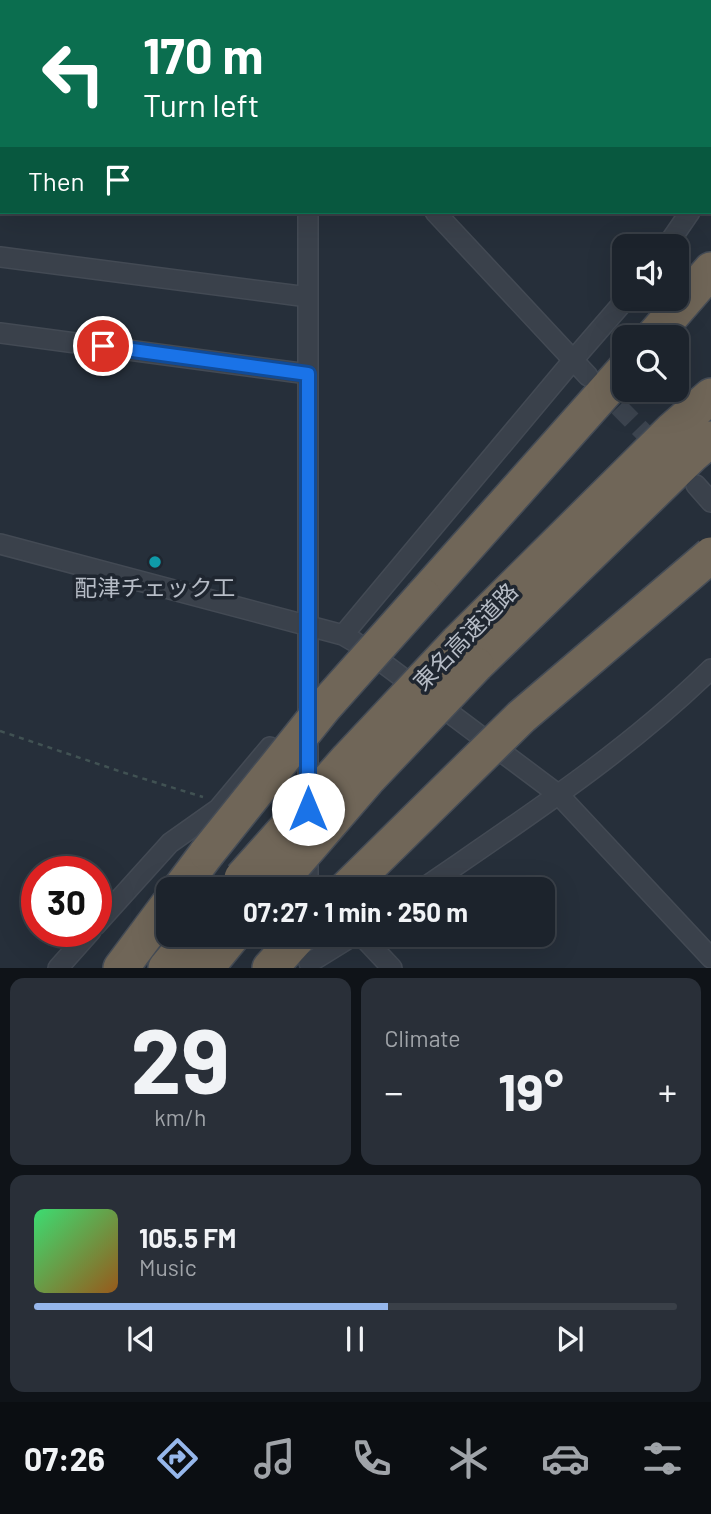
<!DOCTYPE html>
<html lang="en">
<head>
<meta charset="utf-8">
<style>
	:root { --surface:#1c232c; --page:#292f38; --text:#f1f3f6; --muted:#a0a4a9; --line:#3a4048; --accent:#96b7eb }
	body { margin:0; font-family:Barlow,"Noto Sans JP",sans-serif; background:var(--page); color:var(--text); height:100vh; display:flex; flex-direction:column; font-size:26px; white-space:nowrap }
	* { box-sizing:border-box; margin:0 }
	p { font-size:23px; color:var(--muted) }
	.icon { flex:none; width:38px; height:38px; fill:none; stroke:currentColor; stroke-width:2; stroke-linecap:round; stroke-linejoin:round }
	.map { position:relative; height:968px; overflow:hidden }
	.side { display:flex; flex-direction:column; gap:10px; padding:10px; background:#0f1318; flex:1 }
	.side>* { flex:none }
	.hud { position:absolute; left:0px; top:0px; width:712px; height:214px; box-shadow:0 7px 28px #0002,0 0 0 2px var(--line); background:#0b6e4f; color:#fff; overflow:hidden }
	.buttons { position:absolute; left:612px; top:234px; display:grid; gap:14px }
	.buttons a { display:grid; place-items:center; width:77px; height:77px; border-radius:14px; background:var(--surface); box-shadow:0 7px 28px #0002,0 0 0 2px var(--line); font-size:35px }
	.speed { position:absolute; left:21px; top:856px; display:flex; gap:14px; font-size:35px; font-weight:700; text-align:center }
	.speed>* { display:grid; place-content:center; width:91px; height:91px; border-radius:50%; background:var(--surface); box-shadow:0 7px 28px #0002,0 0 0 2px var(--line); line-height:1 }
	.speed .limit { border:10px solid #d22; background:#fff; color:#111 }
	.pin { position:absolute; display:grid; place-items:center; width:60px; height:60px; color:#fff; margin:-30px; border:4px solid #fff; border-radius:50%; box-shadow:0 2px 7px #0007 }
	.me { position:absolute; width:77px; margin:-38px; rotate:0deg; stroke-linejoin:round; filter:drop-shadow(0 0 5px #0008) }
	.turn { display:flex; align-items:center; gap:24px; height:147px; padding:0 28px; font-size:32px }
	.turn .icon { width:91px; height:91px; stroke-width:2.5 }
	.turn b { display:block; font-size:49px; line-height:60px }
	.then { display:flex; align-items:center; height:66px; padding:0 28px; background:#0003; gap:14px; font-size:26px }
	.big { font-size:52px; font-weight:700; line-height:1.1 }
	.side .tile { flex:1; display:flex; flex-direction:column; justify-content:center; gap:10px; min-width:0; padding:0 24px; border-radius:14px; background:var(--page) }
	.side .dial { align-items:center; gap:0 }
	.dial b { font-size:91px; line-height:1 }
	.song { display:flex; align-items:center; gap:21px }
	.cover { width:84px; height:84px; border-radius:10px; background:linear-gradient(135deg,hsl(140 70% 55%),hsl(30 70% 35%)) }
	.played { height:7px; border-radius:4px; background:linear-gradient(90deg,var(--accent) 55%,var(--line) 55%) }
	.keys { display:flex; justify-content:space-around; direction:ltr }
	.heat { display:flex; justify-content:space-between; align-items:center; font-size:38px; direction:ltr }
	.side .tiles { flex:1; display:grid; gap:10px; grid-template-columns:1fr 1fr }
	.tile:last-child { grid-column:span 2 }
	.trip { position:absolute; left:156px; top:877px; width:399px; height:70px; border-radius:14px; background:var(--surface); box-shadow:0 7px 28px #0002,0 0 0 2px var(--line); font-weight:700; line-height:70px; text-align:center }
	.tabs { display:flex; height:112px; justify-content:space-around; align-items:center; background:#0b0e12; color:var(--muted) }
	.tabs .icon { width:49px; height:49px }
	.tabs .selected { color:var(--accent) }
	.tabs b { font-size:32px; color:var(--text) }
	.map>svg:first-child { display:block }
</style>
</head>
<body>
<div class="map">
<svg width="711" height="968" viewBox="0 0 711 968">
	<rect width="100%" height="100%" fill="#262f3a"/>
	<g fill="none" stroke-linecap="round" stroke-linejoin="round">
		<path stroke="#3c444f" stroke-width="19" stroke-dasharray="19 10" stroke-linecap="butt" d="M598 386 663 452"/>
		<defs>
			<path id="street" d="M231 0 245 2
				M634 0 636 2
				M308 2V0
				M710 80H711
				M0 111H2
				M710 173 711 172
				M435 212 588 376
				M666 247 690 212
				M0 257 308 297
				M0 333 308 374
				M696 485 711 502
				M0 544 343 635 355 642 559 795 711 958
				M343 635 574 359 626 299
				M308 802V212
				M308 850V889
				M422 889C522 820 624 754 711 669
				M96 925 170 843 218 809 270 747
				M360 934 392 968
				M309 963 356 934
				M58 968 91 931"/>
			<path id="highway" d="M652 338 711 270
				M423 596 625 369
				M458 642 672 430 711 396
				M476 665 693 454 711 439
				M180 889 207 853
				M121 968 168 905
				M166 968 194 934
				M206 968 234 934
				M270 968 301 934"/>
		</defs>
		<use href="#street" stroke="#434a54" stroke-width="22"/>
		<use href="#highway" stroke="#454c56" stroke-width="38"/>
		<path stroke="#415253" stroke-width="2.5" stroke-dasharray="5 5" stroke-linecap="butt" d="M0 731 125 773 203 797"/>
		<use href="#street" stroke="#3a414b" stroke-width="19"/>
		<use href="#highway" stroke="#706658" stroke-width="35"/>
		<defs>
			<path id="highway-bridge" d="M207 853 324 707 423 596
				M242 878 348 759 458 642
				M273 889 367 780 476 665
				M346 889 521 717 711 555"/>
		</defs>
		<use href="#highway-bridge" stroke="#454c56" stroke-width="38" stroke-linecap="butt"/>
		<use href="#highway-bridge" stroke="#706658" stroke-width="35"/>
	</g>
	<g fill="none" stroke-linecap="round" stroke-linejoin="round">
		<defs>
			<path id="route" d="M103 346 308 374V809"/>
		</defs>
		<use href="#route" stroke="#114b97" stroke-width="18"/>
		<use href="#route" stroke="#1a73e8" stroke-width="12"/>
	</g>
	<circle fill="#0f9aa8" stroke="#1f2630" stroke-width="2.5" cx="155" cy="562" r="7"/>
	<g text-anchor="middle" dominant-baseline="central" stroke-width="7" stroke-linejoin="round" paint-order="stroke">
		<g font-size="23" fill="#b6bcc6" stroke="#1f2630">
			<text x="155" y="587">配津チェック工</text>
		</g>
		<g font-size="23" fill="#b6bcc6" stroke="#1f2630">
			<text transform="translate(465 636) rotate(-46)">東名高速道路</text>
		</g>
	</g>
</svg>
<div class="buttons">
<a><svg class="icon" aria-label="sound" viewBox="0 0 24 24"><path d="M4 9h4l5-4v14l-5-4H4zM17 9q2 3 0 6"/></svg></a>
<a><svg class="icon" aria-label="search" viewBox="0 0 24 24"><circle cx="10" cy="10" r="6"/><path d="M15 15l6 6"/></svg></a>
</div>
<div class="speed"><div class="limit">30</div></div>
<div class="pin" style="left:103px;top:346px;background:#d93025"><svg class="icon" aria-label="arrive" viewBox="0 0 24 24"><path d="M6 21V4h12l-3 4 3 4H6"/></svg></div>
<svg class="me" style="left:308px;top:809px" viewBox="-20 -20 40 40"><circle r="19" fill="#fff"/><path d="M0-13L10 11 0 6-10 11z" fill="#1a73e8"/></svg>
<div class="trip">07:27 · 1 min · 250 m</div>
<div class="hud">
<div class="turn"><svg class="icon" aria-label="left" viewBox="0 0 24 24"><path d="M17 20v-9H6M10 6l-5 5 5 5"/></svg><div><b>170 m</b>Turn left</div></div>
<div class="then">Then<svg class="icon" aria-label="arrive" viewBox="0 0 24 24"><path d="M6 21V4h12l-3 4 3 4H6"/></svg></div>
</div>
</div>
<section class="side">
<div class="tiles">
<div class="tile dial"><b>29</b><p>km/h</p></div>
<div class="tile"><p>Climate</p>
<div class="heat"><a>−</a><b class="big">19°</b><a>+</a></div>
</div>
<div class="tile">
<div class="song"><i class="cover"></i><div><b>105.5 FM</b><p>Music</p></div></div>
<div class="played"></div>
<div class="keys"><svg class="icon" aria-label="previous" viewBox="0 0 24 24"><path d="M18 5L8 12l10 7zM5 5v14"/></svg><svg class="icon" aria-label="pause" viewBox="0 0 24 24"><path d="M8 5v14M16 5v14"/></svg><svg class="icon" aria-label="next" viewBox="0 0 24 24"><path d="M6 5l10 7-10 7zM19 5v14"/></svg></div>
</div>
</div>
</section>
<nav class="tabs">
<b>07:26</b>
<svg class="icon selected" aria-label="directions" viewBox="0 0 24 24"><path d="M12 3l9 9-9 9-9-9zM9 14v-3h6M13 9l2 2-2 2"/></svg>
<svg class="icon" aria-label="music" viewBox="0 0 24 24"><path d="M9 18V5l10-2v13"/><circle cx="6" cy="18" r="3"/><circle cx="16" cy="16" r="3"/></svg>
<svg class="icon" aria-label="phone" viewBox="0 0 24 24"><path d="M5 4h4l2 5-3 2q2 4 5 5l2-3 5 2v4C11 20 4 13 5 4z"/></svg>
<svg class="icon" aria-label="climate" viewBox="0 0 24 24"><path d="M12 3v18M4 7l16 10M4 17L20 7"/></svg>
<svg class="icon" aria-label="car" viewBox="0 0 24 24"><path d="M5 17H2v-5l4-1 3-4h7l3 4 3 1v5h-3M9 17h6M6 11h13"/><circle cx="7" cy="17" r="2"/><circle cx="17" cy="17" r="2"/></svg>
<svg class="icon" aria-label="filters" viewBox="0 0 24 24"><path d="M4 7h16M4 17h16"/><circle cx="9" cy="7" r="2"/><circle cx="15" cy="17" r="2"/></svg>
</nav>
</body>
</html>
